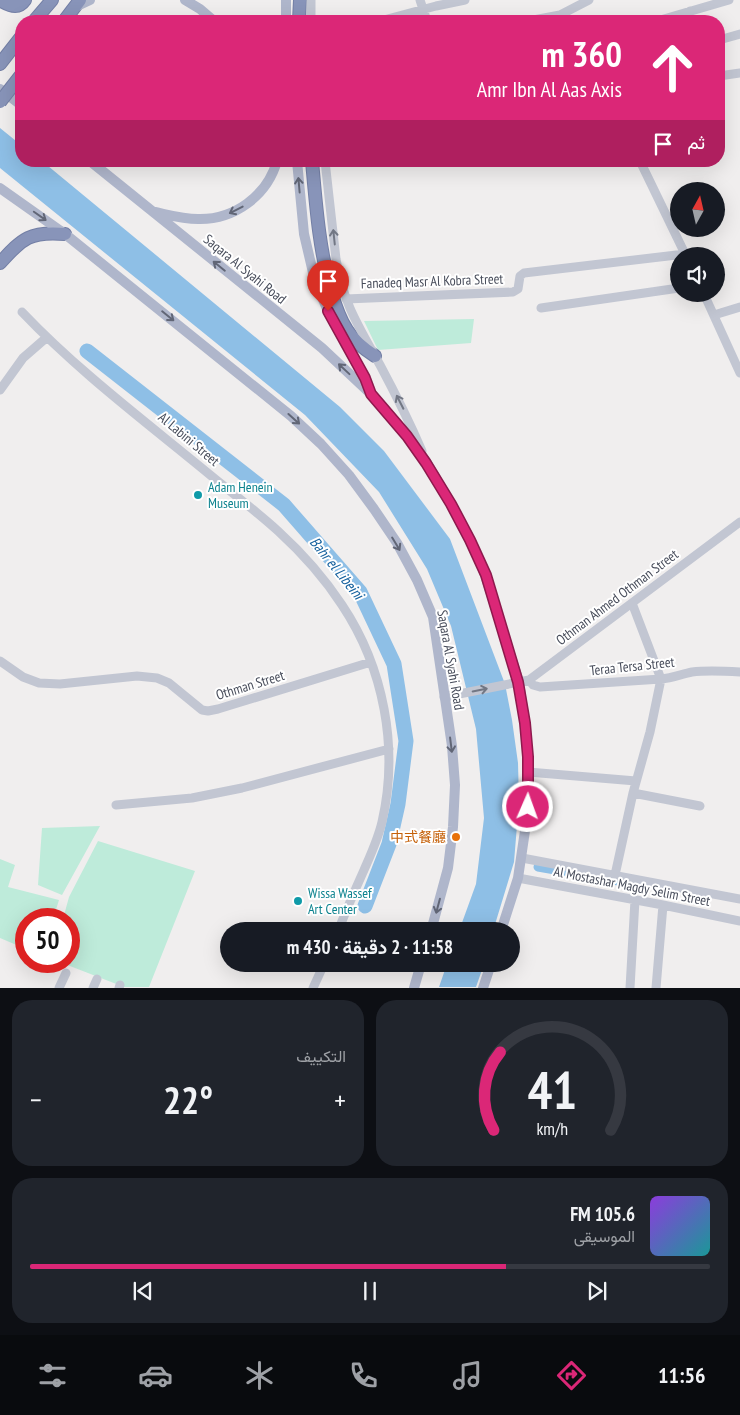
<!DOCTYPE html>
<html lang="ar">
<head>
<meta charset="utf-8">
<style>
	:root { --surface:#171b24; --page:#20242c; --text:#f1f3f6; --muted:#9ea1a6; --line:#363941; --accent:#db2777 }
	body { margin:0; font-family:"PT Sans Narrow",Vazirmatn,"Noto Sans SC",sans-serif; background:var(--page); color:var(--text); direction:rtl; height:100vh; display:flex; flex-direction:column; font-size:19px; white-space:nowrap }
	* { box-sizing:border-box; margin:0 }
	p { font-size:16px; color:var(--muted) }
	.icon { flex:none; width:28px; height:28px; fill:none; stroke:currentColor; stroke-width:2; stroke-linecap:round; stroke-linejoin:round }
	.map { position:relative; height:988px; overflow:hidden; direction:ltr }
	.details { display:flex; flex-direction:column; gap:12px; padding:12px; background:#0d0f14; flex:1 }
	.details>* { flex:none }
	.guide { position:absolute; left:15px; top:15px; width:710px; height:152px; border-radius:20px; box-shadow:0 5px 20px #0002; direction:rtl; background:#db2777; color:#fff; overflow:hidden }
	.needle { width:32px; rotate:8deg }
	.controls { position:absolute; left:670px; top:182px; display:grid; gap:10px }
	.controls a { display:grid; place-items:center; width:55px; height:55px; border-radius:50%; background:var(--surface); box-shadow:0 5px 20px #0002; font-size:25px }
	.speed { position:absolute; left:15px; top:908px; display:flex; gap:10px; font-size:25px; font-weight:700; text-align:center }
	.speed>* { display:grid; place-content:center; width:65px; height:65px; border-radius:50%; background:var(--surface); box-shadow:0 5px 20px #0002; line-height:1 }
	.speed .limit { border:8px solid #d22; background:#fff; color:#111 }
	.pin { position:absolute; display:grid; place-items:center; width:42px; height:42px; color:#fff; margin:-51px -21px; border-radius:50% 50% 50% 0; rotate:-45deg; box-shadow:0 0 5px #0007 }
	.pin .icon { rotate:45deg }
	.me { position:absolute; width:55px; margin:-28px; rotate:2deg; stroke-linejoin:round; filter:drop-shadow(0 0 4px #0008) }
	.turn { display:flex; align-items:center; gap:18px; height:105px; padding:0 20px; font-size:22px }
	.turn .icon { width:65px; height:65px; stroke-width:2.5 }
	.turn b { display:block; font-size:35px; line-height:42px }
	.then { display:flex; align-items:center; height:48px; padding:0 20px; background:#0003; gap:10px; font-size:19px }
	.big { font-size:38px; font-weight:700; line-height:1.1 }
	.details .tile { flex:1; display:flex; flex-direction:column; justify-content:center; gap:8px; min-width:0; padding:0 18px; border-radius:20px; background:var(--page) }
	.details .dial { align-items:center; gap:0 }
	.dial svg { height:130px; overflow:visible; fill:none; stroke:var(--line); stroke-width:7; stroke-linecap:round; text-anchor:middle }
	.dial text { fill:var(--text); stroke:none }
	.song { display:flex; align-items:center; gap:15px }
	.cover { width:60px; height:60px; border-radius:8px; background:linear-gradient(135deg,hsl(270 70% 55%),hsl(180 70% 35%)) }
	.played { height:5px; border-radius:2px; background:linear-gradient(90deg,var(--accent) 70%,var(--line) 70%) }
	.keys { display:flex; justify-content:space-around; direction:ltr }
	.heat { display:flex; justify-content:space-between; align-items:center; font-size:28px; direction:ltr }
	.details .tiles { flex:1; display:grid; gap:12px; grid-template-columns:1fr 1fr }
	.tile:last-child { grid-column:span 2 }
	.trip { position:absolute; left:220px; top:922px; width:300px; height:50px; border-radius:25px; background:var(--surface); box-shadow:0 5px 20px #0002; font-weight:700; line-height:50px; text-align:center; direction:rtl }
	.dock { display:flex; height:80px; justify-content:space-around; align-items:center; background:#090b0e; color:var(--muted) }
	.dock .icon { width:35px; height:35px }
	.dock .on { color:var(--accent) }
	.dock b { font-size:22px; color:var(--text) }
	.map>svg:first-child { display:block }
</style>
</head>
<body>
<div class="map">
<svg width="740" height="988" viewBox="0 0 740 988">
	<rect width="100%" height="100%" fill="#f0eeee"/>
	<path fill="#beebda" d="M474 319 471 343 378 350 364 321Z
		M100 826 62 895 38 885 42 828Z
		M98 841 195 871 149 987H124L57 961H69V919H63L69 897Z
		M0 859 15 865 8 887 59 900 53 919H26V949L0 938Z"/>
	<path fill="#8ebfe6" d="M0 128 21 145V161H42L340 407 384 451 450 539 505 684 512 720 518 763 519 801 514 862 493 931H459L476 884 484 818 476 729 451 626 427 569 379 492 305 415 0 168Z
		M447 964H484L476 987H439Z"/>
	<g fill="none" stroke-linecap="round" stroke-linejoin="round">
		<path stroke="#8ebfe6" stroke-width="9" d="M538 867 624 882"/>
		<path stroke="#8ebfe6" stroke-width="15" d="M87 351 284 505 360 592 394 664 406 741 398 804 389 844 365 906"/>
		<defs>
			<path id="highway" d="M0 0C9 6 18 10 25 0
				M34 21 52 0
				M64 21 80 0
				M299 21 300 0
				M0 64 21 37
				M312 161C316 205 319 248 331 291 335 305 339 318 347 330 354 341 364 349 375 356
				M0 263C23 238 30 231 65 234"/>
		</defs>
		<use href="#highway" stroke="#737fa5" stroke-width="14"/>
		<path stroke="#c2c6d2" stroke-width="9" d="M420 0 427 21
			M690 11 693 21
			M311 21V0
			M380 21 436 6 465 0
			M528 21 560 15 589 0
			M657 21 729 0
			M719 40 740 34
			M719 76 740 73
			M325 161 336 259C343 303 359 327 380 365 395 393 409 421 422 451
			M640 161 686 256
			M704 294 740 373
			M346 299 513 292 518 289 520 276 524 273 685 254
			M541 308 679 288
			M22 312C78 371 146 422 209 474 232 493 256 511 278 531 301 552 325 579 342 605 384 668 399 748 382 822 378 839 371 854 364 870 355 890 346 911 338 931
			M714 315 740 307
			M0 390 23 358 46 338
			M0 661 23 677 39 683 60 684 137 676 157 678 169 683 202 710 208 711 218 709 371 662
			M529 680 533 685 540 687 661 679C672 678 682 674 692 672 708 670 724 671 740 672
			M444 697 529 680 740 522
			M528 772 636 781
			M633 793 700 806
			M116 805 192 798 242 788 389 749
			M522 858 740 899
			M615 875 633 793 650 732 661 679 632 603
			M518 878 663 905 740 921
			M59 988 66 973
			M93 988 97 979
			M119 988 120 985
			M313 988 324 964
			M630 988 635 900
			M656 988 663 905"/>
		<path stroke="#afb6cb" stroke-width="10" d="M185 0 200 9 214 21
			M75 7 90 0
			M286 21V0
			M0 89 21 105
			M90 161 322 348 371 394 407 436 427 463 451 504 478 557 485 575 519 682 525 723 528 757V791L526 824 518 878 501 931
			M297 161 304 234 315 281 328 311 365 378 370 393
			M0 188 65 234 291 416 321 444 349 475 374 509 397 543 417 580 433 617 452 746 455 785 453 827 448 868 431 931
			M155 212C169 215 183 219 198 219 234 220 267 196 277 161
			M414 988 421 964
			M483 988 491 964"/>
		<use href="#highway" stroke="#8894b9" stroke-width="12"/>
		<defs>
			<path id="highway-bridge" d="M0 102 21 75"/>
		</defs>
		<use href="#highway-bridge" stroke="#737fa5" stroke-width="14" stroke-linecap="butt"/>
		<use href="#highway-bridge" stroke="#8894b9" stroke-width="12"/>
	</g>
	<defs><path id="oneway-shaft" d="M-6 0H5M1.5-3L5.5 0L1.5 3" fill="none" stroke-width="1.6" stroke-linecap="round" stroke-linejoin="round" transform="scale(1.25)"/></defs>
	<g stroke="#616676">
		<use href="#oneway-shaft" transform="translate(299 185) rotate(-95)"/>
		<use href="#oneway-shaft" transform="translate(236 210) rotate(153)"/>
		<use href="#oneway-shaft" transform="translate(40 216) rotate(35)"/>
		<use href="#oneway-shaft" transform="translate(219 266) rotate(-141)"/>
		<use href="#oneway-shaft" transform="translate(168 316) rotate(39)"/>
		<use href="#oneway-shaft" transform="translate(344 369) rotate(-137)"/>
		<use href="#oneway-shaft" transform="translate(294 419) rotate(42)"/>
		<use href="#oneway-shaft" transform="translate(396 544) rotate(59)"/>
		<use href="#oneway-shaft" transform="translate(451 745) rotate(83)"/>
		<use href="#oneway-shaft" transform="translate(438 906) rotate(105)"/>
	</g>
	<g stroke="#727784">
		<use href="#oneway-shaft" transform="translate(334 237) rotate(-96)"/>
		<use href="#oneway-shaft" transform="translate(400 402) rotate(-117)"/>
		<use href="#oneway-shaft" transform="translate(480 690) rotate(-11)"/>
	</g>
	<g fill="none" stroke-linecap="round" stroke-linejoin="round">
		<defs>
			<path id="route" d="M328 311 365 378 371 394 407 436 426 463 451 504 470 540 486 575 518 682 525 723 528 757V807"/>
		</defs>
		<use href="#route" stroke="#8e194d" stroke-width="12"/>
		<use href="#route" stroke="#db2777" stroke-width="9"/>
	</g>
	<g fill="#0f9aa8" stroke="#fff" stroke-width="2">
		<circle cx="198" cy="495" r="5"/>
		<circle cx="298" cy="901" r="5"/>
	</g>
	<circle fill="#e8710a" stroke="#fff" stroke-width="2" cx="456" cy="837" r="5"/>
	<g text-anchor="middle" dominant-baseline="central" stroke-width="4" stroke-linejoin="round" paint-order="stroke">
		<g font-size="14" fill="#474c5a" stroke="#fff">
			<text transform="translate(245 269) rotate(39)">Saqara Al Syahi Road</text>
			<text transform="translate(432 281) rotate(-2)">Fanadeq Masr Al Kobra Street</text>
			<text transform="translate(189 439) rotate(40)">Al Labini Street</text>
			<text transform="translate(617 597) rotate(-37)">Othman Ahmed Othman Street</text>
			<text transform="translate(451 660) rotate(80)">Saqara Al Syahi Road</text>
			<text transform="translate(632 666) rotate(-6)">Teraa Tersa Street</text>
			<text transform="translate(250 685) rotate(-17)">Othman Street</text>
			<text transform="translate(632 886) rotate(11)">Al Mostashar Magdy Selim Street</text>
		</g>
		<g font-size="14" fill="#0d838f" stroke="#fff" text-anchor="start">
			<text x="208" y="487">Adam Henein<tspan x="208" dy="16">Museum</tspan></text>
			<text x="308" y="893">Wissa Wassef<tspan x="308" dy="16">Art Center</tspan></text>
		</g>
		<g font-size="14" fill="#c56008" stroke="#fff" text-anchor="end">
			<text x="446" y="837">中式餐廳</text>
		</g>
		<g font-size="15" font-style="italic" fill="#15619e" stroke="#fff">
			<text transform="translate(337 568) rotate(51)">Bahr el Libeini</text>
		</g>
	</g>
</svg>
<div class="controls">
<a><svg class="needle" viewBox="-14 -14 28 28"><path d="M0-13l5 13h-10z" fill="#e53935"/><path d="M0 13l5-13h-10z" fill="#9ea1a6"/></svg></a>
<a><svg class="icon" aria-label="sound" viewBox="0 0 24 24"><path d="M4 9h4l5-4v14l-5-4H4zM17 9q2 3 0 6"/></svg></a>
</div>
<div class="speed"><div class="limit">50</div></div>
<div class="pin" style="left:328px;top:311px;background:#d93025"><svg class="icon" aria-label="arrive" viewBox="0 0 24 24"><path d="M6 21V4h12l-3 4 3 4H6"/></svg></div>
<svg class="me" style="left:528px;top:807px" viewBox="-20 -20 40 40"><circle r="17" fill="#db2777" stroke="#fff" stroke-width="3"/><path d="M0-11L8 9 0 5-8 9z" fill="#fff"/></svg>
<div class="trip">11:58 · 2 دقيقة · 430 m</div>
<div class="guide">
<div class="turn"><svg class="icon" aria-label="ahead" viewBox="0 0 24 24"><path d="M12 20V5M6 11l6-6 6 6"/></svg><div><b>360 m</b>Amr Ibn Al Aas Axis</div></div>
<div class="then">ثم<svg class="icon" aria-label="arrive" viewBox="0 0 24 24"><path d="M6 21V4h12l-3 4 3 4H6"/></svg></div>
</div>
</div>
<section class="details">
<div class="tiles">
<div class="tile dial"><svg viewBox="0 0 100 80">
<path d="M14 69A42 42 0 1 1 86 69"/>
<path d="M14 69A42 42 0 0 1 18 21" stroke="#db2777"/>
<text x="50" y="56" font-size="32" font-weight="700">41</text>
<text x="50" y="72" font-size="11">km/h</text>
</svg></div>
<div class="tile"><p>التكييف</p>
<div class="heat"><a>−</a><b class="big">22°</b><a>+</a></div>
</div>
<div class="tile">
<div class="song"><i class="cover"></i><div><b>105.6 FM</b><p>الموسيقى</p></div></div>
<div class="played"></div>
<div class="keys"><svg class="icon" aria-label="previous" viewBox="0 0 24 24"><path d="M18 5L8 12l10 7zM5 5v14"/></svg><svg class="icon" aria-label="pause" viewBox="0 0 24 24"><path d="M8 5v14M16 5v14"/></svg><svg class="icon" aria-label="next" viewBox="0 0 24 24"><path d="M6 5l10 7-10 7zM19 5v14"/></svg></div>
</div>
</div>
</section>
<nav class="dock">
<b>11:56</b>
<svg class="icon on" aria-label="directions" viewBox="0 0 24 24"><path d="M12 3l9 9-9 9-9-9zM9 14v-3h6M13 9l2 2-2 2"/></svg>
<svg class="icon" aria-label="music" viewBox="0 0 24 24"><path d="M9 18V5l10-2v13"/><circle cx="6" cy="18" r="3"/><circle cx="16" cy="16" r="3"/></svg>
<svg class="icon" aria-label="phone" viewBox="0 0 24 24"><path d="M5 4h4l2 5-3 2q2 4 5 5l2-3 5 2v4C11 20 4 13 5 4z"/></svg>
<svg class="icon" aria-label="climate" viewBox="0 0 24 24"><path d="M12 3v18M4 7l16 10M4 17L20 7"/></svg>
<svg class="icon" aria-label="car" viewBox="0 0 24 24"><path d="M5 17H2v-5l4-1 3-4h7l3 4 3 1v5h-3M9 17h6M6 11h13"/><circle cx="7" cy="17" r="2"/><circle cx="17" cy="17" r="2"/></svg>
<svg class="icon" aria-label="filters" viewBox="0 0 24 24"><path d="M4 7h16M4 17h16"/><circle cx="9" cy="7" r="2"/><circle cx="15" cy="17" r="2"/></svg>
</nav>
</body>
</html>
